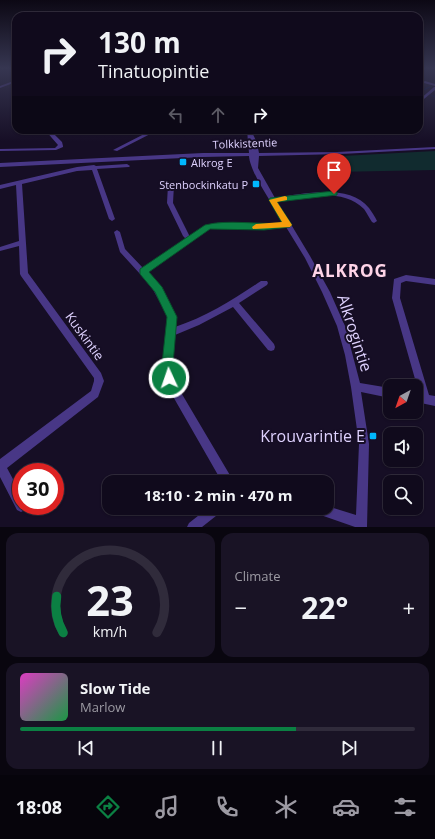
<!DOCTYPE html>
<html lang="en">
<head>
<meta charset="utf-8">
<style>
	:root { --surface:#100a1c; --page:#191325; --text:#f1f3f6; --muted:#9c9aa3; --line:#302b3b; --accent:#0b8043 }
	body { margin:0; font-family:"Open Sans",sans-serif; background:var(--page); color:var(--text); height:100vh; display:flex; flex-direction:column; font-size:15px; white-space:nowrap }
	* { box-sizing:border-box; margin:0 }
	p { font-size:13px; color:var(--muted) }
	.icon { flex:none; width:22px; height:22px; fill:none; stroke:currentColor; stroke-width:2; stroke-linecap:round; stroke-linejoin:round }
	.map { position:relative; height:527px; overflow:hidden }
	.details { display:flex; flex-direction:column; gap:6px; padding:6px; background:#09060f; flex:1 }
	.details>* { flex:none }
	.hud { position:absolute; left:12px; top:12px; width:411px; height:122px; border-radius:12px; box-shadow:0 1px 3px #0004,0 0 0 1px var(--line); background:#100a1c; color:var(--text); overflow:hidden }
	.needle { width:26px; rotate:220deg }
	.buttons { position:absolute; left:383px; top:379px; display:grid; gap:8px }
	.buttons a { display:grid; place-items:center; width:40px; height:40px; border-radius:8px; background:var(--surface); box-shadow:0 1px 3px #0004,0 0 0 1px var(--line); font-size:20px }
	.speed { position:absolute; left:12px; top:463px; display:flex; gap:8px; font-size:20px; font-weight:700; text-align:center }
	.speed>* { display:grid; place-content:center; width:52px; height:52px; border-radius:50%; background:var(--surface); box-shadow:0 1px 3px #0004,0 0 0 1px var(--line); line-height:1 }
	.speed .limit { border:6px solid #d22; background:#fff; color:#111 }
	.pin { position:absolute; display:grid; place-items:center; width:34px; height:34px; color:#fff; margin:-41px -17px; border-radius:50% 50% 50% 0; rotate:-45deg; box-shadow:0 0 4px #0007 }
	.pin .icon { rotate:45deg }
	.me { position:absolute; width:44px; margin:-22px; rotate:357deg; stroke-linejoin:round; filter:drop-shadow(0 0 3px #0008) }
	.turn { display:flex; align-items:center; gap:14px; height:84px; padding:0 20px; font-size:18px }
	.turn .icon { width:52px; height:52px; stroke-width:2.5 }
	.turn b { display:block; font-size:28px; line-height:34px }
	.lanes { display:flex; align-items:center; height:38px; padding:0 20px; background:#0003; justify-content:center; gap:20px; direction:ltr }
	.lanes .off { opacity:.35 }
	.big { font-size:30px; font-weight:700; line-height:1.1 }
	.details .tile { flex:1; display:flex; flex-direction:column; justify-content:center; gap:6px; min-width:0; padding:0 14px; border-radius:12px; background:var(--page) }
	.details .dial { align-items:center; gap:0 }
	.dial svg { height:104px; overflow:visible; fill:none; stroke:var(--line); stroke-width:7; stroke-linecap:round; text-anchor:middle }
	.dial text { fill:var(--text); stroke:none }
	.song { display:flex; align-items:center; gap:12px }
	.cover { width:48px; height:48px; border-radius:6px; background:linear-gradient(135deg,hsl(310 70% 55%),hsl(140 70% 35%)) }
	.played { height:4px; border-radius:2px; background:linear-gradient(90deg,var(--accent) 70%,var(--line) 70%) }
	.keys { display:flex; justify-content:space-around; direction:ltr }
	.heat { display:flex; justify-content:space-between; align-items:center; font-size:22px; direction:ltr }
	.details .tiles { flex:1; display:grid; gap:6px; grid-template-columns:1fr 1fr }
	.tile:last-child { grid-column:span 2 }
	.trip { position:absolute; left:102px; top:475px; width:232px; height:40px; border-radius:12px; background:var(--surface); box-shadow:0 1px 3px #0004,0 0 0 1px var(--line); font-weight:700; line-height:40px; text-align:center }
	.menu { display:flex; height:64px; justify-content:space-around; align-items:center; background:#06040b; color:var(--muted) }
	.menu .icon { width:28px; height:28px }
	.menu .active { color:var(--accent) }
	.menu b { font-size:18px; color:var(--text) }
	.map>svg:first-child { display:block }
</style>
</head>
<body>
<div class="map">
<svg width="435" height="527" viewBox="0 0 435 527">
	<rect width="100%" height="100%" fill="#160e25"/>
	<path fill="#112b2f" d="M435 151V170L334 172 324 157Z"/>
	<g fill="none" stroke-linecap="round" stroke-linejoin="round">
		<path stroke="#081344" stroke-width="1" d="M419 91 423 92
			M421 91 432 86
			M431 95 435 97"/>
		<path fill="#483786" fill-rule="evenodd" d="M16 80V82L0 88V86Z
			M425 81 435 84V86L424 83 423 82Z
			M434 87H435V90L419 103V100Z
			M45 130H50L62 142 63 146V147L56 150 0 151V149L55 148 58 145Z
			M152 130H158L117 151 113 150Z
			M247 130H251L257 143 259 153 337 152 435 147V149L341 154 259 156 258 168 275 198C302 194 349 183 369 208 372 212 375 217 377 221L374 223 372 222C369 218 367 213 364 209 343 187 303 197 277 201L310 256 330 292 345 326 360 383 390 388V398L361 392 369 444 367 527H355L312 512 310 508H327V506L356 515 359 444 351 387 345 355 337 326 322 292 305 258 286 227 264 229 216 227 210 229 147 272 157 282 175 315 176 317 175 327C206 317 234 299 261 281H267L268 283 267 285 239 303 274 344 275 347 274 350 271 351 268 350 233 307 199 325 175 335 172 372 176 384 234 482H222L167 386 164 372 168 317 151 286 120 252 114 232 117 230 120 232 125 249 143 268 186 239 183 236 167 203 168 185 171 183 174 185 173 203 189 235 190 236 206 226 216 223 264 225 284 223C275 208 250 173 249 156L203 157 0 167V163L203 153H249Z
			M127 164 130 166 129 167 97 169 115 219 112 221 109 219 92 170 77 171 22 184 28 273 101 373 104 381 98 397 7 468 21 494V506H27L25 510 21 512 17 510 0 477V459L91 391 94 381V378L21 276 20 274 19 246 0 251V247L19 241 16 185 0 189V185L77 167 94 165 96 166Z
			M406 275 435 279V285L406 281 401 283 400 298 429 395 435 396V406L416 402V392L419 393 392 298 394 279Z
			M208 508H223L221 512 202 527H187L189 523Z"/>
	</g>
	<linearGradient id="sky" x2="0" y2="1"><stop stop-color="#0c0814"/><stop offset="0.48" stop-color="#363651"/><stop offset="1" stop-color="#363651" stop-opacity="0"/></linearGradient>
	<rect width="435" height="142" fill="url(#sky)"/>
	<path fill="#0b8043" stroke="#07532c" d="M334 191 337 192V195L277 202 292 225 290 227 264 230 210 229 149 272 162 287 177 317 173 364 175 378 174 382 169 384 165 382 162 364 167 317 155 292 140 274V269L205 225C228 219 258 225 282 223L269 200 270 198Z"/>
	<path fill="#f59e0b" d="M285 196 287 197V200L277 202 292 225 290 227 253 229 252 227 256 224 282 222 269 200Z"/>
	<g fill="#00b7fd" stroke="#160e25" stroke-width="1.5">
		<rect x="179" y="158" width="8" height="8" rx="2"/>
		<rect x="252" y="180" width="8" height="8" rx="2"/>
		<rect x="369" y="432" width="8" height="8" rx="2"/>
	</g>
	<g text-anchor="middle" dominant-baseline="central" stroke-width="4" stroke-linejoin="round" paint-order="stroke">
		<g font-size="11" fill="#dfd2ff" stroke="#160e25">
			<text transform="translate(245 143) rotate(-2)">Tolkkistentie</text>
		</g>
		<g font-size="11" fill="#dfd2ff" stroke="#160e25" text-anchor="start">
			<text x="191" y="162">Alkrog E</text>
			<text x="248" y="184" text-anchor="end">Stenbockinkatu P</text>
		</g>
		<g font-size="13" fill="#dfd2ff" stroke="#160e25">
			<text transform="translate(85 336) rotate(54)">Kuskintie</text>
		</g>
		<g font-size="16" fill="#dfd2ff" stroke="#160e25">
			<text transform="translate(355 333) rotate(72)">Alkrogintie</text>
		</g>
		<g font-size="16" fill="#dfd2ff" stroke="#160e25" text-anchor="end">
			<text x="365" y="436">Krouvarintie E</text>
		</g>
		<g font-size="17" font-weight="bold" letter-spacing="1" fill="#ffd4e8" stroke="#160e25">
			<text x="350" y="270">ALKROG</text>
		</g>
	</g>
</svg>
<div class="buttons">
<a><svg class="needle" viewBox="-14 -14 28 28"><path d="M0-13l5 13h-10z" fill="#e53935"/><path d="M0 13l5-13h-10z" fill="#9c9aa3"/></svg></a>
<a><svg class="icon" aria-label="sound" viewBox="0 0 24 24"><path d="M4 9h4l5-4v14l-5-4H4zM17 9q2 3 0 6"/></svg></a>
<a><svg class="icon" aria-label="search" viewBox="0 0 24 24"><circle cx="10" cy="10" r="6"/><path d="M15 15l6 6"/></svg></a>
</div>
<div class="speed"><div class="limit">30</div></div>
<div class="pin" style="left:334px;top:194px;background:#d93025"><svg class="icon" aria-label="arrive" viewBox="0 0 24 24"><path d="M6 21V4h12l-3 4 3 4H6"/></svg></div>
<svg class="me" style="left:169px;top:378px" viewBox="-20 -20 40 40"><circle r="17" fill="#0b8043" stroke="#fff" stroke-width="3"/><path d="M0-11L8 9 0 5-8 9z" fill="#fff"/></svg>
<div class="trip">18:10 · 2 min · 470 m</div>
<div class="hud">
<div class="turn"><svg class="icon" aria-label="right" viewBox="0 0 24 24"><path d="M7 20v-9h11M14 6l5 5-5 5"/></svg><div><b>130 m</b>Tinatuopintie</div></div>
<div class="lanes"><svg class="icon off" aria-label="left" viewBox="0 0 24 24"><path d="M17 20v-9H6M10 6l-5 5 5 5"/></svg><svg class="icon off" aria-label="ahead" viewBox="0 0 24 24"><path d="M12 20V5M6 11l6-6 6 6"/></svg><svg class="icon" aria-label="right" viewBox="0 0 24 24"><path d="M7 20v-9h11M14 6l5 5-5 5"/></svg></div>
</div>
</div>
<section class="details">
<div class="tiles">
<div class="tile dial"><svg viewBox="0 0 100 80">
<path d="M14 69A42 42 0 1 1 86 69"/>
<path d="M14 69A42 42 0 0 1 9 41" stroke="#0b8043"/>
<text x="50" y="56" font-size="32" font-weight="700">23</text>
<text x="50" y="72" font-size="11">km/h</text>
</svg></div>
<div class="tile"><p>Climate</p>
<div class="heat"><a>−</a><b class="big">22°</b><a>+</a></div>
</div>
<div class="tile">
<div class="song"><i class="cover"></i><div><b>Slow Tide</b><p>Marlow</p></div></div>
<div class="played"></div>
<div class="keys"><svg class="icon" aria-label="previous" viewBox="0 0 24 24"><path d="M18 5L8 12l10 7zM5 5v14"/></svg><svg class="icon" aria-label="pause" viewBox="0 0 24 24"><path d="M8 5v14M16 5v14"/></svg><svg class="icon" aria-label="next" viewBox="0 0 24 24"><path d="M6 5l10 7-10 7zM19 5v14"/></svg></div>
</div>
</div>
</section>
<nav class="menu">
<b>18:08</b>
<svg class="icon active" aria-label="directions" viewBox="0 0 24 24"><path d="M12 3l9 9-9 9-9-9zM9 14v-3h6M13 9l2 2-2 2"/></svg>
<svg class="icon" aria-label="music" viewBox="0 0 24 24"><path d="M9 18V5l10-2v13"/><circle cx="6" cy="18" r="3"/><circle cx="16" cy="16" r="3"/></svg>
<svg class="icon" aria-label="phone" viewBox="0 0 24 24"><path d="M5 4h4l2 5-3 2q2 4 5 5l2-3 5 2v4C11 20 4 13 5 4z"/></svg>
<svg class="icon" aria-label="climate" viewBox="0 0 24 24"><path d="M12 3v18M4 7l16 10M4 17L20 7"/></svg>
<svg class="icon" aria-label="car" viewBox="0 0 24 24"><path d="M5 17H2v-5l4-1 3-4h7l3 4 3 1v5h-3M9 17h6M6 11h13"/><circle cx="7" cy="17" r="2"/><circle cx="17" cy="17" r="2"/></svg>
<svg class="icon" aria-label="filters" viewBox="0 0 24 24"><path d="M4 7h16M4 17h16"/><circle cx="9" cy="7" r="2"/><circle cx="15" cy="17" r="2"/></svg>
</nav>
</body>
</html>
